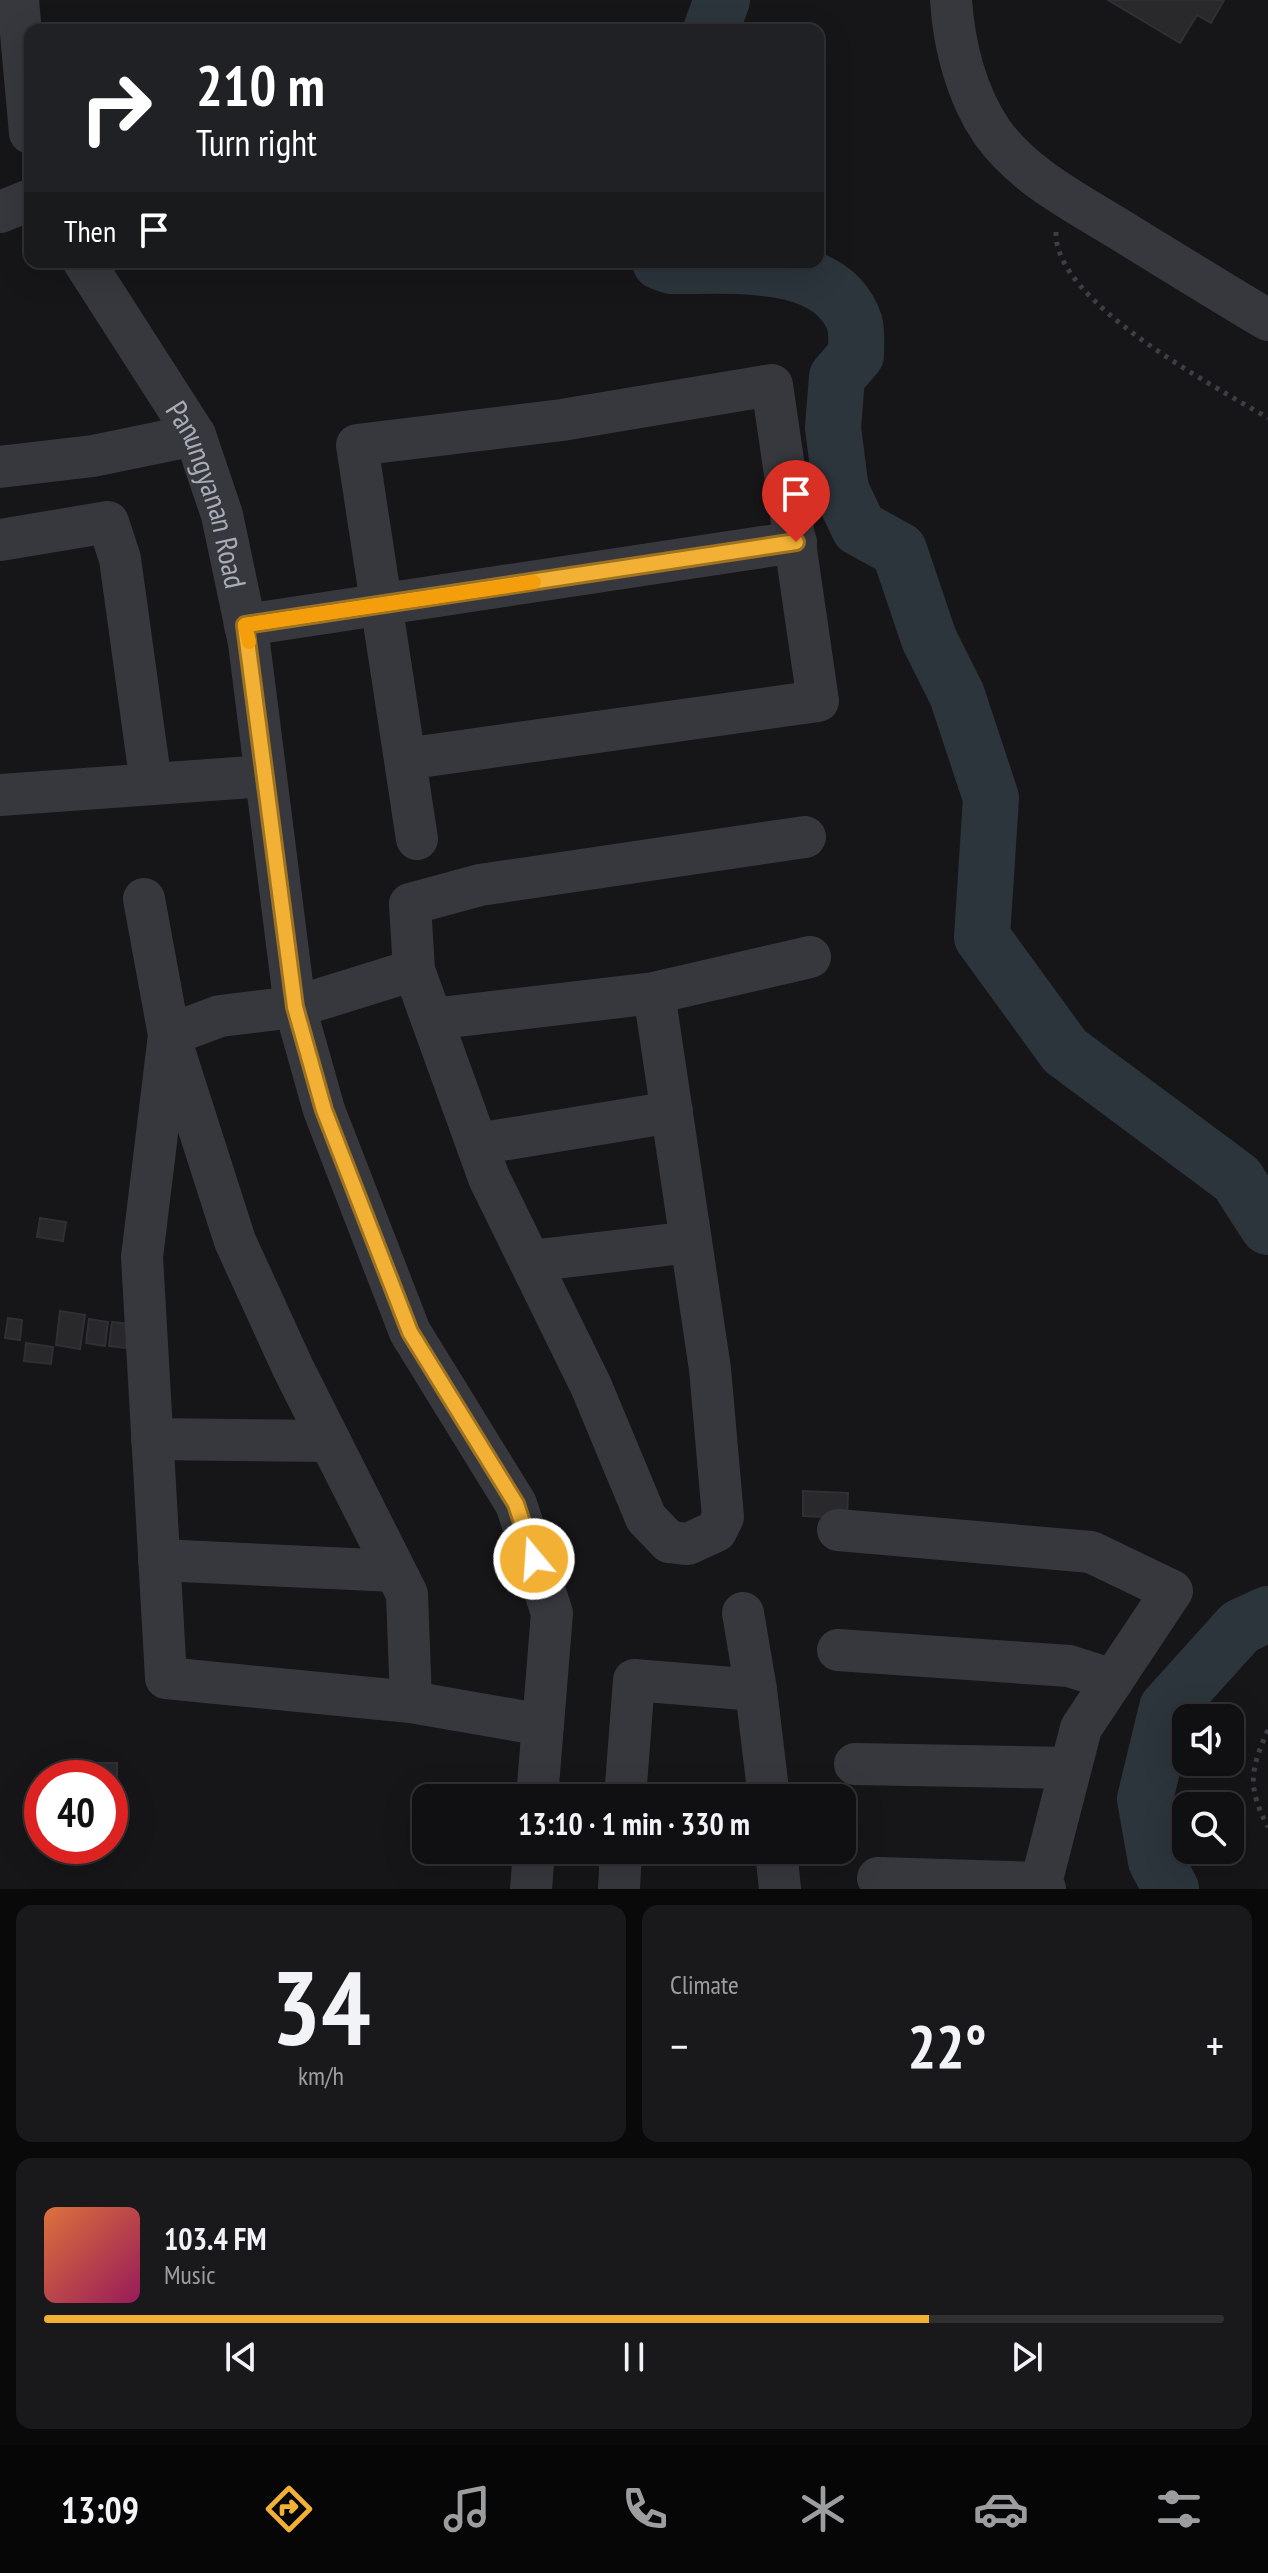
<!DOCTYPE html>
<html lang="en">
<head>
<meta charset="utf-8">
<style>
	:root { --surface:#101012; --page:#19191b; --text:#f1f3f6; --muted:#9c9d9f; --line:#303032; --accent:#f2b134 }
	body { margin:0; font-family:"PT Sans Narrow",sans-serif; background:var(--page); color:var(--text); height:100vh; display:flex; flex-direction:column; font-size:30px; white-space:nowrap }
	* { box-sizing:border-box; margin:0 }
	p { font-size:26px; color:var(--muted) }
	.icon { flex:none; width:44px; height:44px; fill:none; stroke:currentColor; stroke-width:2; stroke-linecap:round; stroke-linejoin:round }
	.map { position:relative; height:1889px; overflow:hidden }
	.sheet { display:flex; flex-direction:column; gap:16px; padding:16px; background:#09090a; flex:1 }
	.sheet>* { flex:none }
	.guide { position:absolute; left:24px; top:24px; width:800px; height:244px; border-radius:16px; box-shadow:0 8px 32px #0002,0 0 0 2px var(--line); background:#202124; color:#fff; overflow:hidden }
	.buttons { position:absolute; left:1172px; top:1704px; display:grid; gap:16px }
	.buttons a { display:grid; place-items:center; width:72px; height:72px; border-radius:16px; background:var(--surface); box-shadow:0 8px 32px #0002,0 0 0 2px var(--line); font-size:40px }
	.speed { position:absolute; left:24px; top:1760px; display:flex; gap:16px; font-size:40px; font-weight:700; text-align:center }
	.speed>* { display:grid; place-content:center; width:104px; height:104px; border-radius:50%; background:var(--surface); box-shadow:0 8px 32px #0002,0 0 0 2px var(--line); line-height:1 }
	.speed .limit { border:12px solid #d22; background:#fff; color:#111 }
	.pin { position:absolute; display:grid; place-items:center; width:68px; height:68px; color:#fff; margin:-82px -34px; border-radius:50% 50% 50% 0; rotate:-45deg; box-shadow:0 0 8px #0007 }
	.pin .icon { rotate:45deg }
	.me { position:absolute; width:88px; margin:-44px; rotate:342deg; stroke-linejoin:round; filter:drop-shadow(0 0 6px #0008) }
	.turn { display:flex; align-items:center; gap:28px; height:168px; padding:0 40px; font-size:36px }
	.turn .icon { width:104px; height:104px; stroke-width:2.5 }
	.turn b { display:block; font-size:56px; line-height:68px }
	.then { display:flex; align-items:center; height:76px; padding:0 40px; background:#0003; gap:16px; font-size:30px }
	.big { font-size:60px; font-weight:600; line-height:1.1 }
	.sheet .tile { flex:1; display:flex; flex-direction:column; justify-content:center; gap:12px; min-width:0; padding:0 28px; border-radius:16px; background:var(--page) }
	.sheet .dial { align-items:center; gap:0 }
	.dial b { font-size:104px; line-height:1 }
	.song { display:flex; align-items:center; gap:24px }
	.cover { width:96px; height:96px; border-radius:12px; background:linear-gradient(135deg,hsl(20 70% 55%),hsl(330 70% 35%)) }
	.played { height:8px; border-radius:4px; background:linear-gradient(90deg,var(--accent) 75%,var(--line) 75%) }
	.keys { display:flex; justify-content:space-around; direction:ltr }
	.heat { display:flex; justify-content:space-between; align-items:center; font-size:44px; direction:ltr }
	.sheet .tiles { flex:1; display:grid; gap:16px; grid-template-columns:1fr 1fr }
	.tile:last-child { grid-column:span 2 }
	.trip { position:absolute; left:412px; top:1784px; width:444px; height:80px; border-radius:16px; background:var(--surface); box-shadow:0 8px 32px #0002,0 0 0 2px var(--line); font-weight:600; line-height:80px; text-align:center }
	.tab-bar { display:flex; height:128px; justify-content:space-around; align-items:center; background:#060607; color:var(--muted) }
	.tab-bar .icon { width:56px; height:56px }
	.tab-bar .selected { color:var(--accent) }
	.tab-bar b { font-size:36px; color:var(--text) }
	.map>svg:first-child { display:block }
</style>
</head>
<body>
<div class="map">
<svg width="1268" height="1889" viewBox="0 0 1268 1889">
	<rect width="100%" height="100%" fill="#161618"/>
	<g fill="none" stroke-linecap="round" stroke-linejoin="round">
		<path stroke="#2c353c" stroke-width="56" d="M711 30 722 0
			M660 262 671 266C727 267 833 255 855 324 857 332 856 346 856 355L837 377 833 428 841 490 859 528 899 550 929 639 957 695 991 798 982 937 1065 1051 1237 1179 1268 1227
			M1171 1889 1156 1861 1145 1799 1167 1708 1240 1627 1268 1614"/>
	</g>
	<path fill="#29292c" stroke="#303034" stroke-width="2" d="M1108 0H1224L1211 23 1197 15 1180 43Z
		M40 1218 66 1222 63 1241 37 1237Z
		M60 1311 85 1315 80 1349 56 1345Z
		M8 1318 22 1320 20 1340 5 1338Z
		M89 1319 108 1322 105 1346 86 1343Z
		M112 1322 130 1324 126 1348 109 1346Z
		M26 1343 53 1347 51 1364 24 1361Z
		M803 1491 848 1493 847 1518 803 1516Z
		M81 1763H117V1778H82Z"/>
	<g fill="none" stroke-linecap="round" stroke-linejoin="round">
		<path stroke="#3d3f44" stroke-width="5" stroke-dasharray="4 6" stroke-linecap="butt" d="M1056 232C1053 301 1214 386 1268 418
			M1268 1730C1250 1770 1247 1787 1268 1827"/>
		<g stroke="#37383d" stroke-width="42">
			<path d="M18 0 30 133"/>
			<path d="M951 0C954 45 966 94 992 132 1024 177 1077 203 1122 231 1171 261 1219 291 1268 320"/>
			<path d="M0 212 30 200"/>
			<path id="s1" d="M84 262 195 435 222 515 249 643 295 1007 324 1110 410 1332 516 1504 552 1613 537 1798"/>
			<path d="M0 467 93 456 195 435"/>
			<path d="M0 540 108 522 120 559 151 784"/>
			<path d="M245 625 796 542"/>
			<path d="M405 759 818 701 772 385 562 420 357 445 417 839"/>
			<path d="M0 795 265 776"/>
			<path d="M144 899 169 1035 235 1241 293 1368 407 1594 411 1702 166 1678 142 1257 169 1035 220 1016 295 1007 414 970"/>
			<path d="M654 993 710 1369 723 1517 716 1531 688 1544 669 1542 646 1518 591 1386 489 1178 414 970 410 904 480 885 805 837"/>
			<path d="M432 1019 654 993 810 957"/>
			<path d="M477 1144 672 1112"/>
			<path d="M530 1261 691 1242"/>
			<path d="M152 1439 330 1441"/>
			<path d="M838 1530 1091 1552 1172 1591 1081 1728 1041 1883 1045 1889"/>
			<path d="M159 1560 395 1571"/>
			<path d="M838 1650 1069 1666 1113 1680"/>
			<path d="M756 1690 769 1798"/>
			<path d="M411 1702 543 1725"/>
			<path d="M855 1764 1070 1768"/>
			<path d="M625 1798 634 1680 756 1690 743 1613"/>
			<path d="M776 1850 780 1889"/>
			<path d="M878 1878 1041 1883"/>
			<path d="M531 1889 534 1850"/>
			<path d="M619 1889 621 1850"/>
		</g>
	</g>
	<g fill="none" stroke-linecap="round" stroke-linejoin="round">
		<defs>
			<path id="route" d="M534 1559 516 1504 410 1332 324 1110 295 1007 245 625 796 542"/>
		</defs>
		<use href="#route" stroke="#9d7322" stroke-width="20"/>
		<use href="#route" stroke="#f2b134" stroke-width="14"/>
		<path stroke="#f59e0b" stroke-width="14" d="M249 642 245 625 534 582"/>
	</g>
	<g text-anchor="middle" dominant-baseline="central" stroke-width="8" stroke-linejoin="round" paint-order="stroke">
		<g font-size="30" fill="#a8adb8" stroke="#111113">
			<text stroke="none"><textPath href="#s1" startOffset="266">Panungyanan Road</textPath></text>
		</g>
	</g>
</svg>
<div class="buttons">
<a><svg class="icon" aria-label="sound" viewBox="0 0 24 24"><path d="M4 9h4l5-4v14l-5-4H4zM17 9q2 3 0 6"/></svg></a>
<a><svg class="icon" aria-label="search" viewBox="0 0 24 24"><circle cx="10" cy="10" r="6"/><path d="M15 15l6 6"/></svg></a>
</div>
<div class="speed"><div class="limit">40</div></div>
<div class="pin" style="left:796px;top:542px;background:#d93025"><svg class="icon" aria-label="arrive" viewBox="0 0 24 24"><path d="M6 21V4h12l-3 4 3 4H6"/></svg></div>
<svg class="me" style="left:534px;top:1559px" viewBox="-20 -20 40 40"><circle r="17" fill="#f2b134" stroke="#fff" stroke-width="3"/><path d="M0-11L8 9 0 5-8 9z" fill="#fff"/></svg>
<div class="trip">13:10 · 1 min · 330 m</div>
<div class="guide">
<div class="turn"><svg class="icon" aria-label="right" viewBox="0 0 24 24"><path d="M7 20v-9h11M14 6l5 5-5 5"/></svg><div><b>210 m</b>Turn right</div></div>
<div class="then">Then<svg class="icon" aria-label="arrive" viewBox="0 0 24 24"><path d="M6 21V4h12l-3 4 3 4H6"/></svg></div>
</div>
</div>
<section class="sheet">
<div class="tiles">
<div class="tile dial"><b>34</b><p>km/h</p></div>
<div class="tile"><p>Climate</p>
<div class="heat"><a>−</a><b class="big">22°</b><a>+</a></div>
</div>
<div class="tile">
<div class="song"><i class="cover"></i><div><b>103.4 FM</b><p>Music</p></div></div>
<div class="played"></div>
<div class="keys"><svg class="icon" aria-label="previous" viewBox="0 0 24 24"><path d="M18 5L8 12l10 7zM5 5v14"/></svg><svg class="icon" aria-label="pause" viewBox="0 0 24 24"><path d="M8 5v14M16 5v14"/></svg><svg class="icon" aria-label="next" viewBox="0 0 24 24"><path d="M6 5l10 7-10 7zM19 5v14"/></svg></div>
</div>
</div>
</section>
<nav class="tab-bar">
<b>13:09</b>
<svg class="icon selected" aria-label="directions" viewBox="0 0 24 24"><path d="M12 3l9 9-9 9-9-9zM9 14v-3h6M13 9l2 2-2 2"/></svg>
<svg class="icon" aria-label="music" viewBox="0 0 24 24"><path d="M9 18V5l10-2v13"/><circle cx="6" cy="18" r="3"/><circle cx="16" cy="16" r="3"/></svg>
<svg class="icon" aria-label="phone" viewBox="0 0 24 24"><path d="M5 4h4l2 5-3 2q2 4 5 5l2-3 5 2v4C11 20 4 13 5 4z"/></svg>
<svg class="icon" aria-label="climate" viewBox="0 0 24 24"><path d="M12 3v18M4 7l16 10M4 17L20 7"/></svg>
<svg class="icon" aria-label="car" viewBox="0 0 24 24"><path d="M5 17H2v-5l4-1 3-4h7l3 4 3 1v5h-3M9 17h6M6 11h13"/><circle cx="7" cy="17" r="2"/><circle cx="17" cy="17" r="2"/></svg>
<svg class="icon" aria-label="filters" viewBox="0 0 24 24"><path d="M4 7h16M4 17h16"/><circle cx="9" cy="7" r="2"/><circle cx="15" cy="17" r="2"/></svg>
</nav>
</body>
</html>
